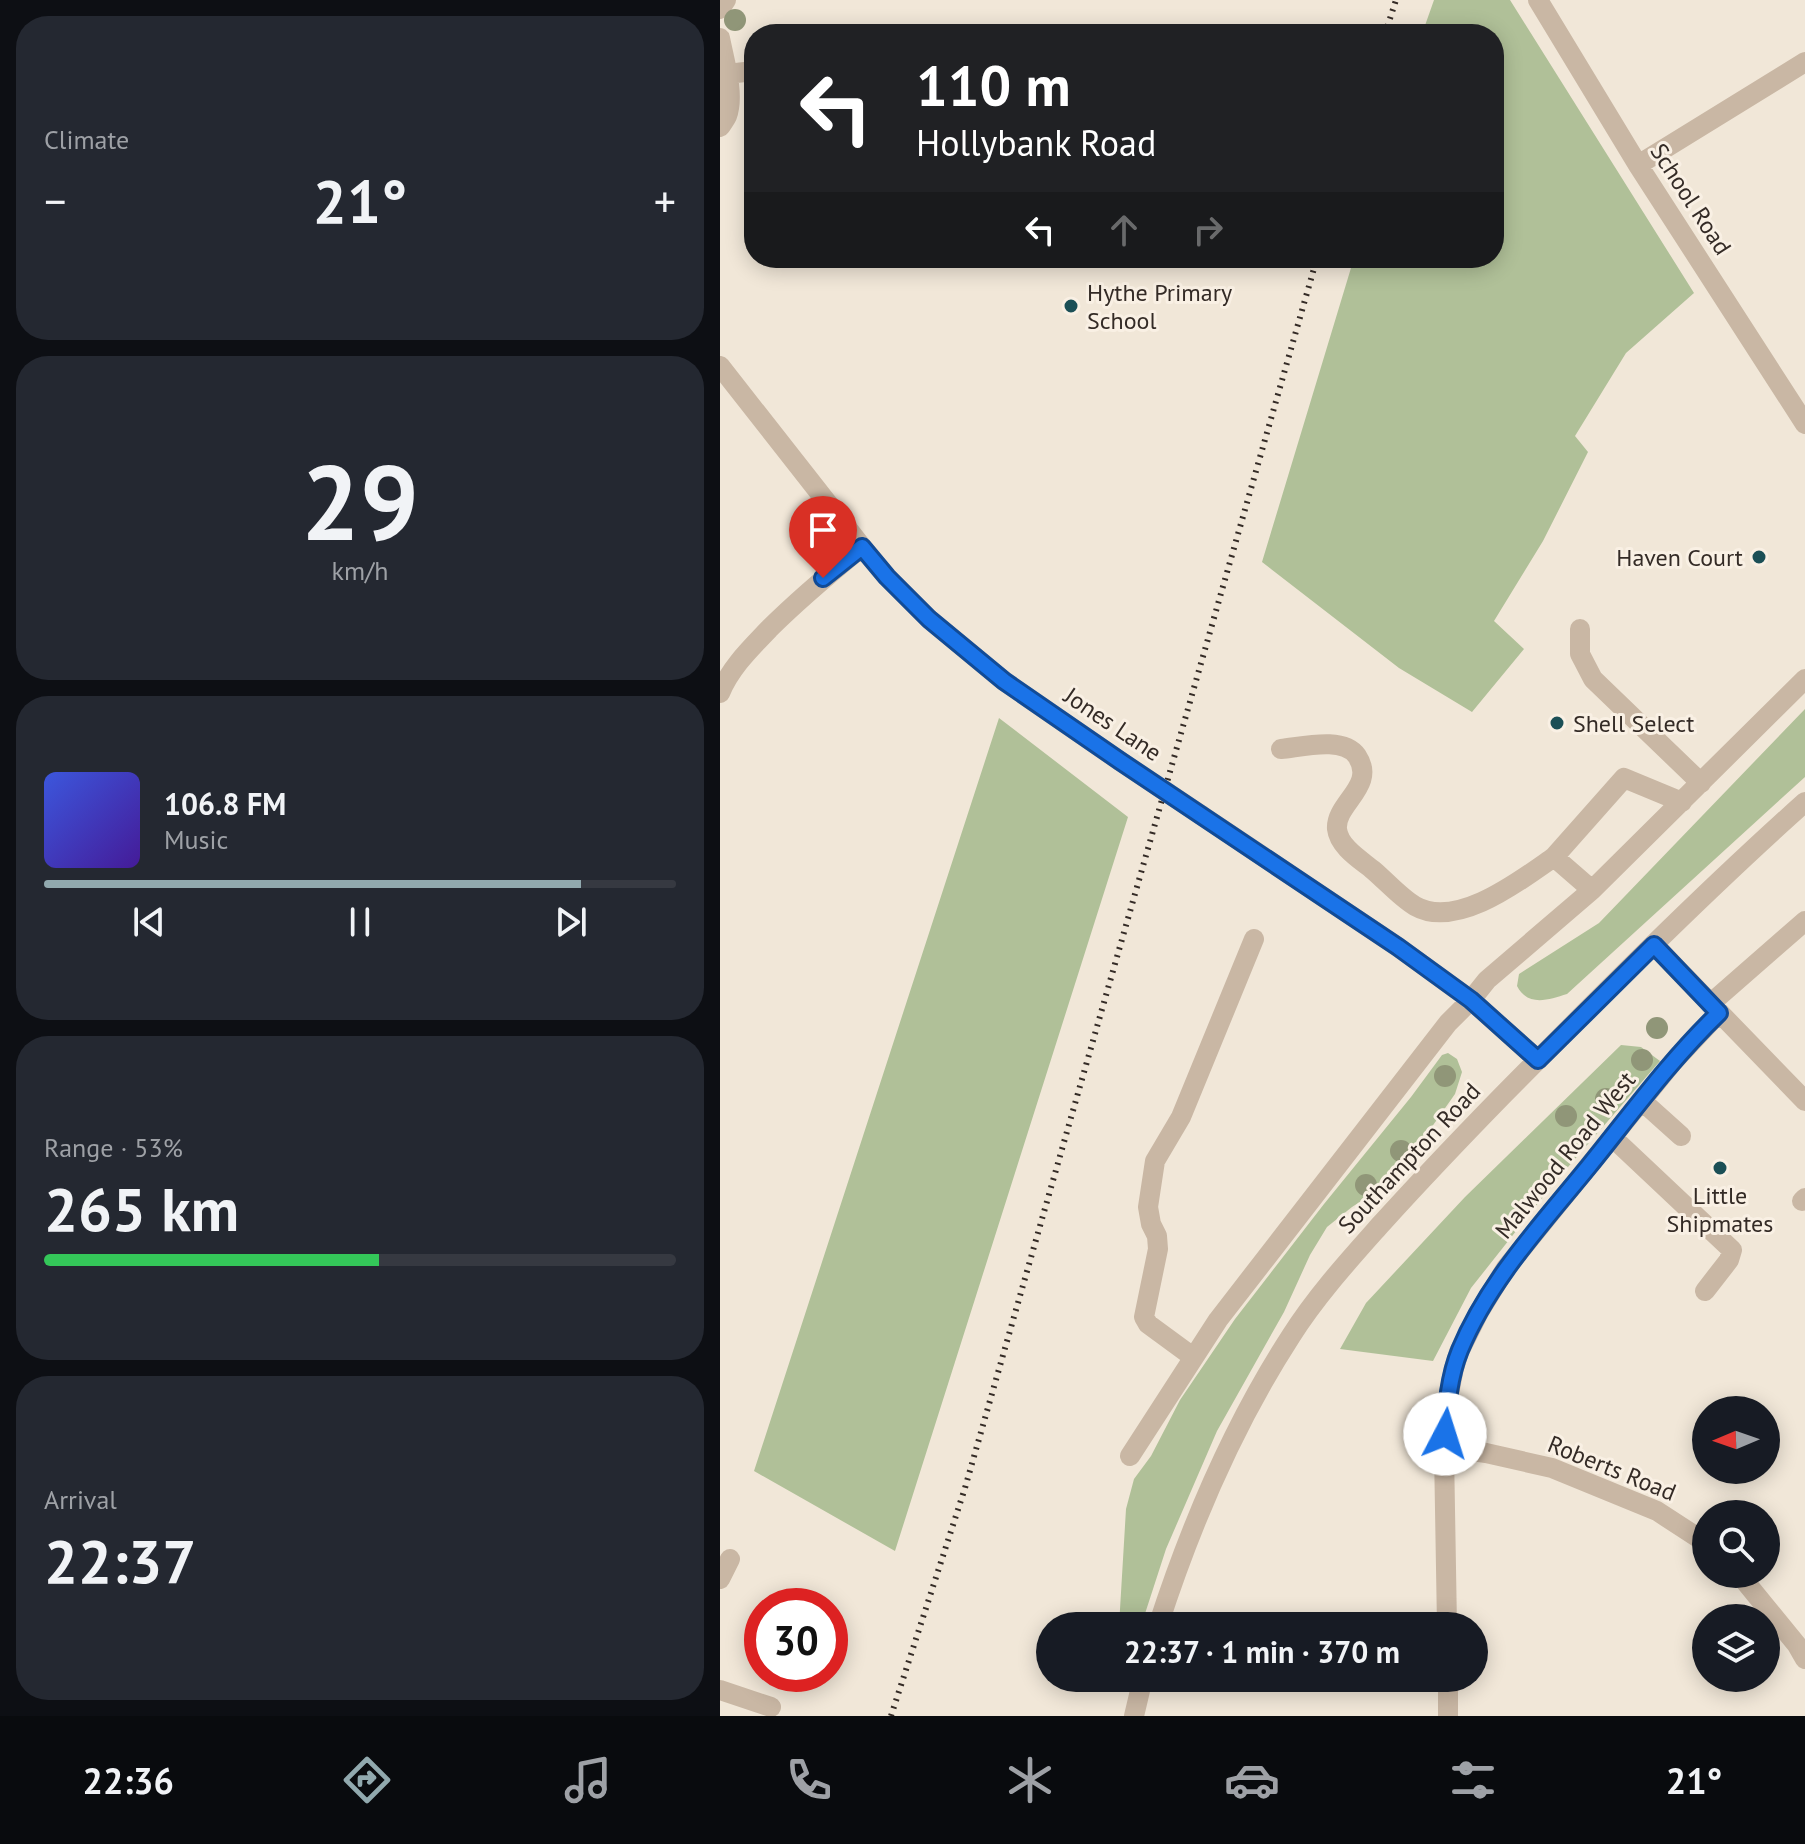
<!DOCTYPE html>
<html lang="en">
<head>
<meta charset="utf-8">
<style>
	:root { --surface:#171b24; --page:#242831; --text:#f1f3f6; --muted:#9ea1a6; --line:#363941; --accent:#91a9ae }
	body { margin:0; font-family:"PT Sans",sans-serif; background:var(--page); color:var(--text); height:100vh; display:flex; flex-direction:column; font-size:30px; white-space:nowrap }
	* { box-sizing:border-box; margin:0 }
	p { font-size:26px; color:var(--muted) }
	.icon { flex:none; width:44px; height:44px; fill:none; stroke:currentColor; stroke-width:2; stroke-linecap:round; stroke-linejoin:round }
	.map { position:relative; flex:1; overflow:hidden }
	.panel { display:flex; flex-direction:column; gap:16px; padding:16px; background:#0d0f14; width:720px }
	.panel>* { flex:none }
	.top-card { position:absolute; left:24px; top:24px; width:760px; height:244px; border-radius:32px; box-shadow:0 4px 20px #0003; background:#202124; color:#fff; overflow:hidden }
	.needle { width:52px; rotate:268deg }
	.fabs { position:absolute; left:972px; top:1396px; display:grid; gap:16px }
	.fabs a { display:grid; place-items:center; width:88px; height:88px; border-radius:50%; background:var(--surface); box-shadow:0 4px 20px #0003; font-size:40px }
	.speed { position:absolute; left:24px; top:1588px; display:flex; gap:16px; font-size:40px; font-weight:700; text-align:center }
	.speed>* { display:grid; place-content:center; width:104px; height:104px; border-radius:50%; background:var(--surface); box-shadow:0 4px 20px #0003; line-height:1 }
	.speed .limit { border:12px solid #d22; background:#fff; color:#111 }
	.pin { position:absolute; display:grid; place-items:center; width:68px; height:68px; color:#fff; margin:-82px -34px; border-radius:50% 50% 50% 0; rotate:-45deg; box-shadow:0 0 8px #0007 }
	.pin .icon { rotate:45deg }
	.me { position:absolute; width:88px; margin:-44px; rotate:5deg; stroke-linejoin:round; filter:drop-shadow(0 0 6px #0008) }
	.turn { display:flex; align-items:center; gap:28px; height:168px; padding:0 40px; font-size:36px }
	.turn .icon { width:104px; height:104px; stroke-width:2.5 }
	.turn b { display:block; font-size:56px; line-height:68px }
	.lanes { display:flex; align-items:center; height:76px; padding:0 40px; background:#0003; justify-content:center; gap:40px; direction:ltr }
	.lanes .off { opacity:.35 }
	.big { font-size:60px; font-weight:700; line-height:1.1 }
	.panel .widget { flex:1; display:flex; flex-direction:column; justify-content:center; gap:12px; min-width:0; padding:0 28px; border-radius:32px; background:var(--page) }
	.panel .dial { align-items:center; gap:0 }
	.dial b { font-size:104px; line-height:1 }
	.song { display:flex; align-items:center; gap:24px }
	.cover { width:96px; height:96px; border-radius:12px; background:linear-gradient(135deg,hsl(230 70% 55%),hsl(260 70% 35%)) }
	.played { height:8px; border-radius:4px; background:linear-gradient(90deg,var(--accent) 85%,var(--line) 85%) }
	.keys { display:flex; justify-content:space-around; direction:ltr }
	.heat { display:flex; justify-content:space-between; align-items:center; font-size:44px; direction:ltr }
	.charge { height:12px; border-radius:6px; background:linear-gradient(90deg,#34c759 53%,var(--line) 0) }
	.trip { position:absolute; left:316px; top:1612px; width:452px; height:80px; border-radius:40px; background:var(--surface); box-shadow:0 4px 20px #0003; font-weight:700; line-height:80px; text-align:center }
	.tabs { display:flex; height:128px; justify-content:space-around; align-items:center; background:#090b0e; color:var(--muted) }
	.tabs .icon { width:56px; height:56px }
	.tabs .on { color:var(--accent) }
	.tabs b { font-size:36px; color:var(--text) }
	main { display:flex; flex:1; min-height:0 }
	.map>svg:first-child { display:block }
</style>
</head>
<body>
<main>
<section class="panel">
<div class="widget"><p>Climate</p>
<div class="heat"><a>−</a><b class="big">21°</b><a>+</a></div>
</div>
<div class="widget dial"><b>29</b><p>km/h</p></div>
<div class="widget">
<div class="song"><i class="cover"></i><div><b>106.8 FM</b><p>Music</p></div></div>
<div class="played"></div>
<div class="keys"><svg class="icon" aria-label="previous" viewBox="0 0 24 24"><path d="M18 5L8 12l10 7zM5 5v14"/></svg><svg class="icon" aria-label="pause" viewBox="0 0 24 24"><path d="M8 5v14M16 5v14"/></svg><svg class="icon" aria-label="next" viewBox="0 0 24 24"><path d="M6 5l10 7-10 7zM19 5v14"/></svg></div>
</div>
<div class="widget"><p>Range · 53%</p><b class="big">265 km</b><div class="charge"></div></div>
<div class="widget"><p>Arrival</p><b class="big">22:37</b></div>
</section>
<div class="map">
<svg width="1085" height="1716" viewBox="0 0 1085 1716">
	<rect width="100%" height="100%" fill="#f1e7d8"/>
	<path fill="#b0c098" d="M714 0H790L974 293 906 353 855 436 868 452 823 541 774 621 804 649 752 712 679 668 542 562 634 258H774V34H702Z
		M1085 709V777L847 994C828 1000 808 1007 797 986L799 974 879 923Z
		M279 718 408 817 175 1551 34 1471Z
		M901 1045 921 1047 940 1061 835 1182 751 1288 713 1361 620 1349 646 1303 745 1197Z
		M728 1053 737 1059 742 1072 735 1094 697 1148 663 1187 632 1207 607 1227 590 1255 564 1312 497 1431 446 1549 421 1626H399L406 1509 414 1479 431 1456 460 1400 515 1319 604 1204 691 1097 722 1055Z"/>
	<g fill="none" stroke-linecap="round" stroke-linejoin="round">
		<path stroke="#c9b7a4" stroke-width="20" d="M818 0 918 165 1085 424
			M0 9 6 0
			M0 38C4 59 15 95 7 116 5 120 2 124 0 127
			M7 74 34 71
			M918 165 1085 62
			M0 366 142 547 167 577 209 619 284 681 400 761
			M860 629V654L873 679 981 783
			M0 693C11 667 30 649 49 629 79 599 109 574 142 547
			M561 749C582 747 623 736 637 756 657 786 615 803 617 829 619 847 641 860 653 870 666 881 681 898 695 906 737 930 801 880 834 857
			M481 815 678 947 751 1000 818 1060
			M872 890 834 857 904 778 962 802
			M934 945 1085 1101
			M990 1004 1085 921
			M922 1101 961 1136
			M892 1137 1012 1250 1009 1260 985 1291
			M1082 1201 1085 1198
			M473 1357 428 1324 424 1317 438 1249 437 1236 431 1224 428 1207 435 1161 461 1117 534 939
			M725 1447 766 1453 832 1468 937 1511 986 1543
			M410 1456 498 1320 728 1023 751 1000 767 980 872 890 1085 679
			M1019 1574 1077 1645 1085 1659
			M0 1579 10 1559
			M438 1626C470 1527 514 1424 571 1336 597 1295 630 1259 662 1223 701 1180 741 1138 782 1096 881 996 980 896 1085 802
			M727 1626 724 1451 728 1398 734 1368 739 1352 759 1312 786 1268 953 1062 999 1013
			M728 1678V1716
			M0 1690 51 1707
			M414 1716 423 1678"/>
		<path stroke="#342b26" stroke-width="6" stroke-dasharray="2 6" stroke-linecap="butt" d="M665 34 676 0
			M171 1716 245 1488 597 258"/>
		<path stroke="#c9b7a4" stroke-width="20" d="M400 761 481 815"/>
	</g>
	<g fill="#909678">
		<circle cx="15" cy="20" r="11"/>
		<circle cx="937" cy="1028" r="11"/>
		<circle cx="922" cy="1060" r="11"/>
		<circle cx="725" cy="1076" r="11"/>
		<circle cx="886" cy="1099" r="11"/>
		<circle cx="846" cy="1116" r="11"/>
		<circle cx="681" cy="1151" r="11"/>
		<circle cx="646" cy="1185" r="11"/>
	</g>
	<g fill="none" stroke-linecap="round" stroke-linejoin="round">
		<defs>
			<path id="route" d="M103 578 142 547 167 577 209 619 284 681 400 761 678 947 751 1000 818 1060 934 945 999 1013C951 1059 911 1114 869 1166 822 1224 769 1280 740 1350 729 1377 727 1405 725 1434"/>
		</defs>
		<use href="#route" stroke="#114b97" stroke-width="20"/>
		<use href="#route" stroke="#1a73e8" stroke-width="14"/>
	</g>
	<g fill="#1b4f56" stroke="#f9f0e4" stroke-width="3">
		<circle cx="351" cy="306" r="8"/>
		<circle cx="1039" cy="557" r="8"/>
		<circle cx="837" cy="723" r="8"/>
		<circle cx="1000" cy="1168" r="8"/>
	</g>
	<g text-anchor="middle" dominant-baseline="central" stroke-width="6" stroke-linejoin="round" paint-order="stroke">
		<g font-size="24" fill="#342b26" stroke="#f9f0e4">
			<text transform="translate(971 199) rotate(57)">School Road</text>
			<text transform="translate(393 724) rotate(34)">Jones Lane</text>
			<text transform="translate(845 1155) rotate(-51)">Malwood Road West</text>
			<text transform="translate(689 1158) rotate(-47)">Southampton Road</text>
			<text transform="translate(892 1468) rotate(22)">Roberts Road</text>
		</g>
		<g font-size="24" fill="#342b26" stroke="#f9f0e4" text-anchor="start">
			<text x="367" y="292">Hythe Primary<tspan x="367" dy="28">School</tspan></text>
			<text x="1023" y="557" text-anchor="end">Haven Court</text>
			<text x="853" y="723">Shell Select</text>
			<text x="1000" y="1195" text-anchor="middle">Little<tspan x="1000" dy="28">Shipmates</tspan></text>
		</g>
	</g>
</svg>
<div class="fabs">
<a><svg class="needle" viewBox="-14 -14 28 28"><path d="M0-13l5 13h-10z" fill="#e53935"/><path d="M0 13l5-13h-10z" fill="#9ea1a6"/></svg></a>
<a><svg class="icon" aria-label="search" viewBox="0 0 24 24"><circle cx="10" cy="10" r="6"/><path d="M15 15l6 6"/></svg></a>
<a><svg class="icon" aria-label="layers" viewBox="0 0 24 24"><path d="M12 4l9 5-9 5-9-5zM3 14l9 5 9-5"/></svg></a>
</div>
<div class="speed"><div class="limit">30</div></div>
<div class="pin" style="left:103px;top:578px;background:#d93025"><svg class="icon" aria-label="arrive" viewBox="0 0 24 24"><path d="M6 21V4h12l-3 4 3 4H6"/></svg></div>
<svg class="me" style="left:725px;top:1434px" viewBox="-20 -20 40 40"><circle r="19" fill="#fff"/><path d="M0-13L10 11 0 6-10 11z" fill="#1a73e8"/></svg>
<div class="trip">22:37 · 1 min · 370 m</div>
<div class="top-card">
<div class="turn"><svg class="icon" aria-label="left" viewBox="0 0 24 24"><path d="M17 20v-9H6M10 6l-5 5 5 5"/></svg><div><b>110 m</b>Hollybank Road</div></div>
<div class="lanes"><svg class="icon" aria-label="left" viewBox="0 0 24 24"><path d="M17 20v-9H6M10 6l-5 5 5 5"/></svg><svg class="icon off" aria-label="ahead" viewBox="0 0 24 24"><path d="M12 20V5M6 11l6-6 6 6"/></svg><svg class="icon off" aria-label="right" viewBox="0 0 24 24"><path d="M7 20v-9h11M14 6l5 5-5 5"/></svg></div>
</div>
</div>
</main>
<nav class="tabs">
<b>22:36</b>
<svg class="icon on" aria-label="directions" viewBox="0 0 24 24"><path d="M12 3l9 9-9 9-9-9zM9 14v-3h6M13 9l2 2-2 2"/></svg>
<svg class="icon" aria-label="music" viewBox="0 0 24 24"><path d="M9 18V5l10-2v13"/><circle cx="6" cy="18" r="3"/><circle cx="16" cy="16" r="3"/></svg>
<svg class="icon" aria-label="phone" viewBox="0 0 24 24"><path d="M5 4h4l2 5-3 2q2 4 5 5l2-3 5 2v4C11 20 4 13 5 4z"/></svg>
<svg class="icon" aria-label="climate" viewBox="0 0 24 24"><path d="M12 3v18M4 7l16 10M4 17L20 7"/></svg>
<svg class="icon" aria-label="car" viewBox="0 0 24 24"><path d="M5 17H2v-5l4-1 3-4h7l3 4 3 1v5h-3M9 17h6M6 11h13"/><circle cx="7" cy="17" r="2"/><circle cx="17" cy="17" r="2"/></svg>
<svg class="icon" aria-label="filters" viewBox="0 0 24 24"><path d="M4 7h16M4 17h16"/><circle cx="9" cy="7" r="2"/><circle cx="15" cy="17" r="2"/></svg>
<b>21°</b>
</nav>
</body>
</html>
